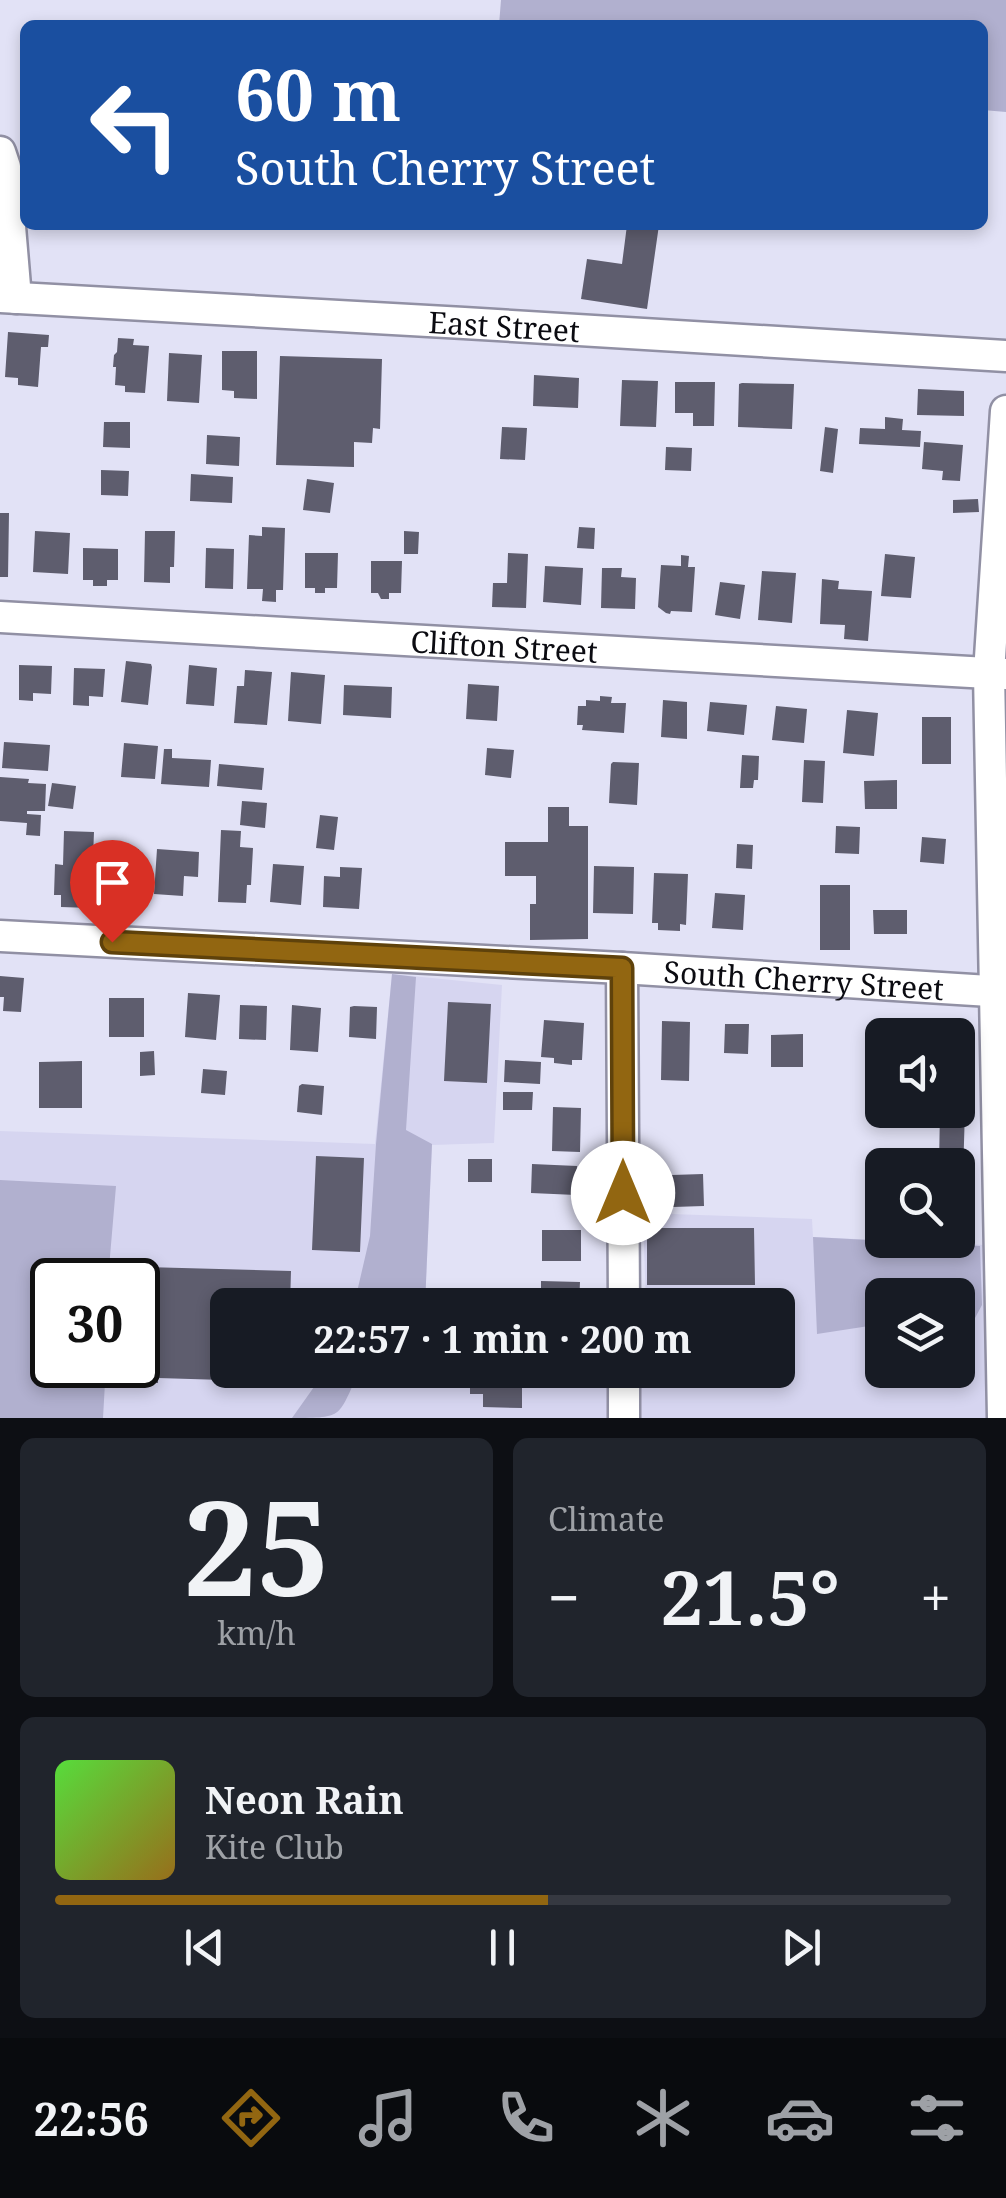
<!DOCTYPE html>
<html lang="en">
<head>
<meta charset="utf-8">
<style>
	:root { --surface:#171b24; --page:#20242c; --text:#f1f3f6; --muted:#9ea1a6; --line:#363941; --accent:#926611 }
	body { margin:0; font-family:"Noto Serif",serif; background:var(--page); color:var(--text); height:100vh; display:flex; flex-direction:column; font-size:38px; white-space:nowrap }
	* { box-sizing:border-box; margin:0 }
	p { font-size:32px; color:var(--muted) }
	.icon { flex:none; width:55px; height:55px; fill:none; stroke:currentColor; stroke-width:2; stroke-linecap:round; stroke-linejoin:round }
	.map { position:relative; height:1418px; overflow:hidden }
	.sheet { display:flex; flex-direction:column; gap:20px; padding:20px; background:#0d0f14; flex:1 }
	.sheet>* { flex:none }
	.banner { position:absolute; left:20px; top:20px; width:968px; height:210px; border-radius:15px; box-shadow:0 5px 15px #0003; background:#1a4fa0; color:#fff; overflow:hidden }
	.tools { position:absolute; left:865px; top:1018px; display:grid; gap:20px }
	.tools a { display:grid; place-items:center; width:110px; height:110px; border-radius:15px; background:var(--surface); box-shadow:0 5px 15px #0003; font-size:50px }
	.speed { position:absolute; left:30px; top:1258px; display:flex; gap:20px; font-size:50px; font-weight:700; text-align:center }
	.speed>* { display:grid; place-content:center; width:130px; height:130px; border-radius:50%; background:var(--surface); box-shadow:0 5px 15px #0003; line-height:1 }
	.speed .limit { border:5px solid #111; border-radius:15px; background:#fff; color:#111 }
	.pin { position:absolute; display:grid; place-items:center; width:85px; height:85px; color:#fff; margin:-102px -42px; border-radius:50% 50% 50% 0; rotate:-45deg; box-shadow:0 0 10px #0007 }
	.pin .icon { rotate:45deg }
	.me { position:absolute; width:110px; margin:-55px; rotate:0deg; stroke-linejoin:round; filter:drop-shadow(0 0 8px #0008) }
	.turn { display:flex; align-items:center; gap:35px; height:210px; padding:0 50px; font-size:45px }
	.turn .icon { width:130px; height:130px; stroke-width:2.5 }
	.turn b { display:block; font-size:70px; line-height:85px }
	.big { font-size:75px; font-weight:700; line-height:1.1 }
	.sheet .widget { flex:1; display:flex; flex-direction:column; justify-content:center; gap:15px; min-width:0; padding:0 35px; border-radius:15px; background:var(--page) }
	.sheet .dial { align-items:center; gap:0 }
	.dial b { font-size:130px; line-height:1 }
	.song { display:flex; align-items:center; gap:30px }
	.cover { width:120px; height:120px; border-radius:15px; background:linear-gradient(135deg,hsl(110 70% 55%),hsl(40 70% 35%)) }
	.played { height:10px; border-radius:5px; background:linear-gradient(90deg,var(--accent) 55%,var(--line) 55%) }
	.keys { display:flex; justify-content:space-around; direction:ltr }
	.heat { display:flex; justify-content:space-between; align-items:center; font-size:55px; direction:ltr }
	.sheet .tiles { flex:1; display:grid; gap:20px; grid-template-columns:1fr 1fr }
	.widget:last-child { grid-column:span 2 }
	.trip { position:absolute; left:210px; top:1288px; width:585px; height:100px; border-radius:15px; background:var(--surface); box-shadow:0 5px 15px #0003; font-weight:700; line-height:100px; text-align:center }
	.tab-bar { display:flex; height:160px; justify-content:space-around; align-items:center; background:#090b0e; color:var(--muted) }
	.tab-bar .icon { width:70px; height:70px }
	.tab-bar .selected { color:var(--accent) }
	.tab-bar b { font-size:45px; color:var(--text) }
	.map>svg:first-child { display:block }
</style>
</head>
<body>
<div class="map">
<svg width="1006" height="1418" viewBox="0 0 1006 1418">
	<rect width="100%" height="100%" fill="#e2e2f6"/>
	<path fill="#d6d5f0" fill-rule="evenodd" d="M392 974 502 985 494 1143 432 1145 425 1305H228V1370H778V1305H646L643 1213 812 1219 813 1237 1006 1246V1418H0V1131L375 1144ZM52 1280H138V1365H52ZM882 1295H958V1370H882Z"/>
	<path fill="#b1b0cf" d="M501 0H1006V112L983 110 982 25H499Z
		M392 974 416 977 406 1130 432 1144 425 1305H354L370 1236 376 1144Z
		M0 1180 116 1186 108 1280H52V1365H106L103 1418H0Z
		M813 1237 980 1246 982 1305 975 1318 958 1328V1295H882V1324L817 1334Z
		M326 1370H360C337 1417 346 1418 292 1418Z"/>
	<path fill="#5e5d6e" d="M627 225H659L647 309 581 299 587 259 622 264Z
		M8 332 49 335 48 347H41L38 387 18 385V378L5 377Z
		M118 338 134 339 133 345 149 346 145 393 125 392V386L115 385 116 367H113L114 355 117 352Z
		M222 351H257V399L234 398V391L222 390Z
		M169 353 202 355 199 403 167 401Z
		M280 356 382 359 380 429 373 428 372 443 354 442V467L276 465Z
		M534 375 579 378 578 408 533 406Z
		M622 380 658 381 656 427 620 426Z
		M675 382H715L714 426H693V413H675Z
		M742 383 794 384 792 429 738 427 739 384Z
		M918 389 964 391V416L917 415Z
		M885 417 903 419 902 430 921 431 920 447 859 444 860 428 885 429Z
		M104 422H130V448L103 447Z
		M502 427 527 428 525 460 500 459Z
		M825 427 838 429 833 473 820 471Z
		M207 435 240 437 239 466 206 464Z
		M924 442 963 445 960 481 942 480 943 471 922 469Z
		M666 447 692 448 691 471 665 470Z
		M101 470 129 471 128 496 101 495Z
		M191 474 233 477 232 503 190 501Z
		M307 479 334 483 330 513 303 510Z
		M978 499 979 512 953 513V500Z
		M0 513H9L8 577H0Z
		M262 527 285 528 283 590H276V602L262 601 263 589H247L249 535 262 536Z
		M579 527 595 528 594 549 577 548Z
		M35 531 70 533 68 574 33 572Z
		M145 531H175L174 567H170V583L144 582Z
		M404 531 419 532 418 554H404Z
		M83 548 118 549V580H107V586H93V580H83Z
		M206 548 234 549 233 589 205 588Z
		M305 553H338L337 588H325V593H315V588H305Z
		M508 553 528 554 526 608 492 607 493 583H507Z
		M885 554 915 557 911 598 881 596Z
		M681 555 689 556 688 567H695L692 612 671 611 670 614 666 613 658 607 661 565 681 566Z
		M371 561H402L401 593H389V599H381L378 593H371Z
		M545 566 583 568 581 605 543 602Z
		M602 568H622L621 577 636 578 635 609 601 608Z
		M762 571 796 573 792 623 758 620Z
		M822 579 839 581 838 589 872 591 868 641 844 639 845 625 820 624Z
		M720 582 745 585 740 619 715 615Z
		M126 661 151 664 152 667 148 705 121 702Z
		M19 665 52 666 51 694 33 693V701L19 700Z
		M189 665 217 668 214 706 186 704Z
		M74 668 105 669 103 697 89 696V706L73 705Z
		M245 670 272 672 267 725 234 723 237 686H244Z
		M291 672 325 675 321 724 288 721Z
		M468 684 499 686 497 721 466 719Z
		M344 685 392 687 391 718 343 715Z
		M600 696 612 697 611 703H626L624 733 582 730 583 725H577L578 706H586V700L600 701Z
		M663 700 687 702V739L661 737Z
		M710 702 747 705 744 735 707 731Z
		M776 706 807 709 804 743 772 740Z
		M847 710 878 713 874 756 843 753Z
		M922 717H951V764H922Z
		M4 742 50 745 48 771 2 768Z
		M124 743 158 746 155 779 121 777Z
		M487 748 514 750 511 778 485 775Z
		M164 749H172V758L211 760 209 787 161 784Z
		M742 755 759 756 758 780H754L753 788H740Z
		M804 760 825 761 823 803 802 802Z
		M613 762 639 763 637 805 609 803 611 764Z
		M219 764 264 768 262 790 217 786Z
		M0 777 29 779 28 783 46 784 45 811H27V814L41 815 40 836 26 835 27 823 0 821Z
		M897 780V809H865L864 781Z
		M52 783 76 786 73 809 48 806Z
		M242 801 267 803 265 828 240 825Z
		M548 807H569V826H588V939L530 940V904H536V876H505V842H548Z
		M320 815 338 817 334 850 316 848Z
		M836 826 860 827 859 854 835 853Z
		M221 830 241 831 240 847 253 848 251 885H247L246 903 218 902Z
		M64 831 94 832 91 908 61 907V895H54L55 864 63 865Z
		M922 837 946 839 944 864 920 862Z
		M737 844 753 845 752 869 736 868Z
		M107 848 139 849 138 896 105 894Z
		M157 849 199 852 198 877 184 876 183 896 154 894Z
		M273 864 304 866 301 905 270 902Z
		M594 866 634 867 633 914 593 913Z
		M340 867 362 868 359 909 323 907 324 876 340 877Z
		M654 873 688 874 686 925 680 924V931L658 930V923H652Z
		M820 885H850V950H820Z
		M715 893 745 895 743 930 712 928Z
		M873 910H907V934H874Z
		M0 976 24 978 21 1012 3 1011 4 997H0Z
		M188 993 220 995 216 1040 185 1037Z
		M109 998H144V1037H109Z
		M448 1002 491 1004 487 1083 444 1081Z
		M240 1005 267 1006 266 1040 239 1039Z
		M292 1005 321 1008 318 1052 290 1050Z
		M354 1006 377 1007 376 1039 349 1037 350 1007Z
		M544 1020 584 1023 582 1060H572V1065L554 1063V1058L541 1057Z
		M662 1021 690 1022 689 1081 661 1080Z
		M961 1022 962 1070H958V1035H931V1029H939V1023Z
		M725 1024H749L748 1054 724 1053Z
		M873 1032H882V1069H873Z
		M803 1034V1067H771V1035Z
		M154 1051 155 1075 140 1076V1052Z
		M505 1060 541 1062 540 1084 504 1082Z
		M82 1061V1108H39V1062Z
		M203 1069 227 1071 225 1095 201 1093Z
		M302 1084 324 1086 322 1115 297 1112 299 1086Z
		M503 1092H533L532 1110H503Z
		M553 1107 581 1108 580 1152 552 1151Z
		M965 1109 963 1176H958V1165H939L940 1110Z
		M316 1156 364 1158 360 1252 312 1250Z
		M468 1159H492V1182H468Z
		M532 1164 577 1166 576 1195 531 1193Z
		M703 1174 704 1206 673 1207 672 1175Z
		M647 1228H754L755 1285H647Z
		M542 1230H581V1261H542Z
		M108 1266 291 1271 290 1305H228V1370H289L288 1382 158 1378V1383L106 1382V1365H138V1280H108Z
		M541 1281 580 1282 579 1305H541Z
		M470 1370H567V1382L522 1381V1408L483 1407V1394H470Z"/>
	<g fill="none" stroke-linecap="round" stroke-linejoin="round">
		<defs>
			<g id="minor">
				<path d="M0 152 5 167 16 298"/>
				<path id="s1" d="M0 297 464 323 1006 356"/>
				<path id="s2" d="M0 617 1006 674"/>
				<path id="s3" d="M0 936 622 968 1006 992"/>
				<path d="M622 968 624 1305"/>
				<path d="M624 1370V1418"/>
				<path d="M1003 1418 989 673 1006 411"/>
			</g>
		</defs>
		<use href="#minor" stroke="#9190a4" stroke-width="35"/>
		<use href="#minor" stroke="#fff" stroke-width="30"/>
	</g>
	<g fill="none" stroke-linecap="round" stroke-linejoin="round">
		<defs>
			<path id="route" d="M112 942 622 968 623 1193"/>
		</defs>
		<use href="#route" stroke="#5f420b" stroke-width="25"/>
		<use href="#route" stroke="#926611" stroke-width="18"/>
	</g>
	<g text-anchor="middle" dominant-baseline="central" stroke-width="9" stroke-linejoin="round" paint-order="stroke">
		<g font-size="30" fill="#0b0b11" stroke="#fff">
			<text stroke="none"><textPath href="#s1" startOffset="505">East Street</textPath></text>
			<text stroke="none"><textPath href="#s2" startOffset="505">Clifton Street</textPath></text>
			<text stroke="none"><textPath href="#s3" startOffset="805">South Cherry Street</textPath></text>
		</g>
	</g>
</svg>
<div class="tools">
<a><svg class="icon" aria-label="sound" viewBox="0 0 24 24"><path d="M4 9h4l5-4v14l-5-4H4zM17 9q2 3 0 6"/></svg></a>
<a><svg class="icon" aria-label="search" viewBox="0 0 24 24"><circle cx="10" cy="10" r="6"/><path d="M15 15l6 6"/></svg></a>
<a><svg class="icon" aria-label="layers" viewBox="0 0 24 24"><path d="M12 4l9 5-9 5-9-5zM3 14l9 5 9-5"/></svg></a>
</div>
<div class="speed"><div class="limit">30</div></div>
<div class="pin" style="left:112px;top:942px;background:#d93025"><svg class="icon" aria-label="arrive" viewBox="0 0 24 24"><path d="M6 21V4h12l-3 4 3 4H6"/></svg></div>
<svg class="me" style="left:623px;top:1193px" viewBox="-20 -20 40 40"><circle r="19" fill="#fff"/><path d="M0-13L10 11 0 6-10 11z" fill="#926611"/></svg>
<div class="trip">22:57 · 1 min · 200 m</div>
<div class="banner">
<div class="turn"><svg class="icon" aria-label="left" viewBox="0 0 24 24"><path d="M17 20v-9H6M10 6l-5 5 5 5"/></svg><div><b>60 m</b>South Cherry Street</div></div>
</div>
</div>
<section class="sheet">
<div class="tiles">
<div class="widget dial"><b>25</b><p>km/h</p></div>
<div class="widget"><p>Climate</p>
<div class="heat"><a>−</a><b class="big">21.5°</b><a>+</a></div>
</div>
<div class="widget">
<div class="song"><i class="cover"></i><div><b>Neon Rain</b><p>Kite Club</p></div></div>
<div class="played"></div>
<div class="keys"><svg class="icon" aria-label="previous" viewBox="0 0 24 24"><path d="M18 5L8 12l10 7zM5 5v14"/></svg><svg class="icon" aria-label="pause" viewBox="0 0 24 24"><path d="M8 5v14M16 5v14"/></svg><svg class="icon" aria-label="next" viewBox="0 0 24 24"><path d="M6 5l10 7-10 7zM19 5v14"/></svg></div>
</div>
</div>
</section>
<nav class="tab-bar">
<b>22:56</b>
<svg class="icon selected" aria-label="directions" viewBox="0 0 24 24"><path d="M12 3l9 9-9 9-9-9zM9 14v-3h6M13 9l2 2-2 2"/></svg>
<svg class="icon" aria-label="music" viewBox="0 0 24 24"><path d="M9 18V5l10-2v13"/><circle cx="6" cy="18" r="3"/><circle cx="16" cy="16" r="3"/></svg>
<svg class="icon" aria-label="phone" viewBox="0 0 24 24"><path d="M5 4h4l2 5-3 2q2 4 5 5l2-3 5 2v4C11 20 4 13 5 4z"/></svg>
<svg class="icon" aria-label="climate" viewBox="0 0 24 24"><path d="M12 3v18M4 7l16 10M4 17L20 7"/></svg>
<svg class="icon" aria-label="car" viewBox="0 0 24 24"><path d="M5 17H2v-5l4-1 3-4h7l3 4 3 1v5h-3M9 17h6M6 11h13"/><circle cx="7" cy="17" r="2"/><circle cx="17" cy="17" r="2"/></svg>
<svg class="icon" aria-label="filters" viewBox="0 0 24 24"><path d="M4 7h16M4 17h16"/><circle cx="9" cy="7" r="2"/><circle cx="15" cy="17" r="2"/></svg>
</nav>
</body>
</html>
